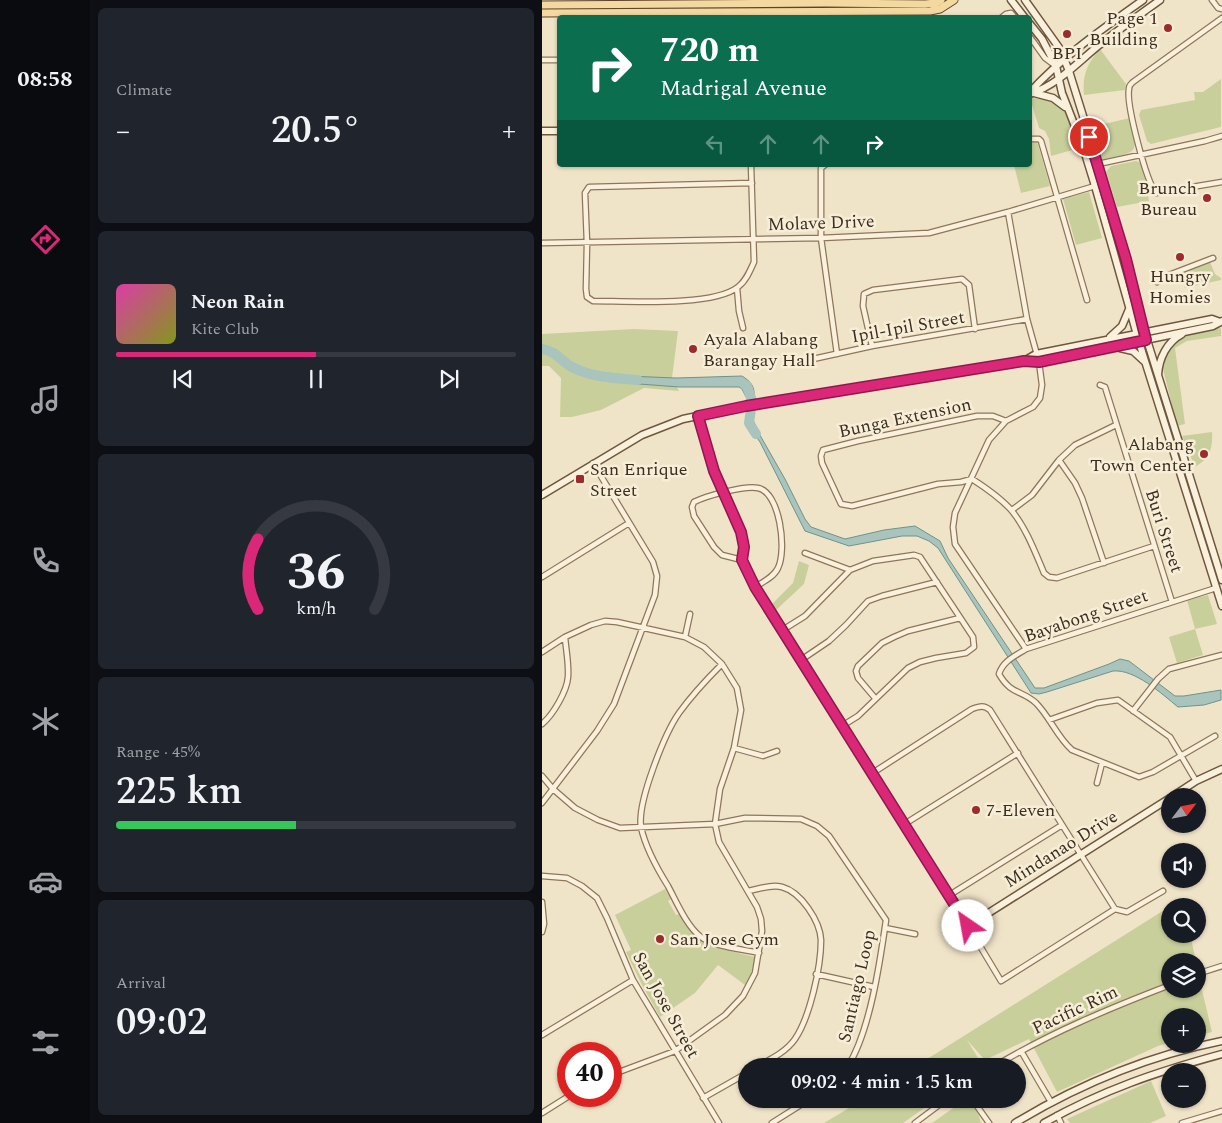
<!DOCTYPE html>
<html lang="en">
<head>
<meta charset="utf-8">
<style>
	:root { --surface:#171b24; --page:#20242c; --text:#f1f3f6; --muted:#9ea1a6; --line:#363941; --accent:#db2777 }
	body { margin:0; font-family:Spectral,serif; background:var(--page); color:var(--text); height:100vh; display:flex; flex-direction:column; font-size:19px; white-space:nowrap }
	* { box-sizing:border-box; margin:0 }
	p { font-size:16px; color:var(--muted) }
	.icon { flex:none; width:28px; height:28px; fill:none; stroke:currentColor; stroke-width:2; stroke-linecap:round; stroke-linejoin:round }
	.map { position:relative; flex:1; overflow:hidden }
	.side { display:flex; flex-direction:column; gap:8px; padding:8px; background:#0d0f14; width:452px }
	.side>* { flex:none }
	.guide { position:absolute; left:15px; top:15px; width:475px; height:152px; border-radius:5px; box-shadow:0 1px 4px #0004; background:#0b6e4f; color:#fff; overflow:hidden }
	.needle { width:32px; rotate:58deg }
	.tools { position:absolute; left:619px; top:788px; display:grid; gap:10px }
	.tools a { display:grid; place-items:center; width:45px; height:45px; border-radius:50%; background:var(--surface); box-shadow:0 1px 4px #0004; font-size:25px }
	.speed { position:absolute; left:15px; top:1042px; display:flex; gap:10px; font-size:25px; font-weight:700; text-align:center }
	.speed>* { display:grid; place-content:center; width:65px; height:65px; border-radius:50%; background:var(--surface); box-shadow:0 1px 4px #0004; line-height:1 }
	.speed .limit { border:8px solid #d22; background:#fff; color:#111 }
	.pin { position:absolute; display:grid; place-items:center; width:42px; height:42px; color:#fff; margin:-21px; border:2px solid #fff; border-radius:50%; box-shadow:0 1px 5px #0007 }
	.me { position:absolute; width:55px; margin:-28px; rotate:327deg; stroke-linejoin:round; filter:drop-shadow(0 0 4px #0008) }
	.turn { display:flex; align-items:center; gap:18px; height:105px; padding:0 20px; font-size:22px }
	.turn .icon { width:65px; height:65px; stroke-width:2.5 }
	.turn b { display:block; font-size:35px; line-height:42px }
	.lanes { display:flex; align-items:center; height:48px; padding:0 20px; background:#0003; justify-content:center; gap:25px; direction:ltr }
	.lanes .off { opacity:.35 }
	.big { font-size:38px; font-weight:600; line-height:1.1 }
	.side .widget { flex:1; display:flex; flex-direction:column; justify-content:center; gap:8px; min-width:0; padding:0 18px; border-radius:8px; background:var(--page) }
	.side .dial { align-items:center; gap:0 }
	.dial svg { height:130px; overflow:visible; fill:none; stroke:var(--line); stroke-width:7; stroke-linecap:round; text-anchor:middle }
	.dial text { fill:var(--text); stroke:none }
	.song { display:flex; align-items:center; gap:15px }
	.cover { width:60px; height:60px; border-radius:8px; background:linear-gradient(135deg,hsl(320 70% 55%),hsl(70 70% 35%)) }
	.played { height:5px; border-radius:2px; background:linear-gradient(90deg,var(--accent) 50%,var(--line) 50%) }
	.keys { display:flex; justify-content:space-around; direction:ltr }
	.heat { display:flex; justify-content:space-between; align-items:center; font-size:28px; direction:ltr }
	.charge { height:8px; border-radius:4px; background:linear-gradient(90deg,#34c759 45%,var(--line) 0) }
	.trip { position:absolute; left:196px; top:1058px; width:288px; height:50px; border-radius:25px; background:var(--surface); box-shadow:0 1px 4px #0004; font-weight:600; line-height:50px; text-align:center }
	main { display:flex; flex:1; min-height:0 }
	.menu { display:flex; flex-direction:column; width:90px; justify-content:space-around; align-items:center; background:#090b0e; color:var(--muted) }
	.menu .icon { width:35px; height:35px }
	.menu .selected { color:var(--accent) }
	.menu b { font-size:22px; color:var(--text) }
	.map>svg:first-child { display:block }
</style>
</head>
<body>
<main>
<nav class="menu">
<b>08:58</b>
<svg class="icon selected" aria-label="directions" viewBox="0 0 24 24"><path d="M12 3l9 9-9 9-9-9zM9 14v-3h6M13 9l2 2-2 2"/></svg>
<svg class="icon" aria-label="music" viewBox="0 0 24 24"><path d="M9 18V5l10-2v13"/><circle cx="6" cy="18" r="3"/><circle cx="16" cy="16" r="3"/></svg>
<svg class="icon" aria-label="phone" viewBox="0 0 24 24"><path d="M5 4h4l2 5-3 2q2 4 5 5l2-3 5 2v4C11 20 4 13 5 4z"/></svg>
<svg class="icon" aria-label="climate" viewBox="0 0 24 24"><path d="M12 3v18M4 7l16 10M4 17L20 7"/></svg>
<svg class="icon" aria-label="car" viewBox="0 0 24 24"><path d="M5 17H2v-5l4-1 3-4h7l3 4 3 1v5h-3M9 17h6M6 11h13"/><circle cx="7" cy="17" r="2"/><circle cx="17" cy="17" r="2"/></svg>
<svg class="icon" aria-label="filters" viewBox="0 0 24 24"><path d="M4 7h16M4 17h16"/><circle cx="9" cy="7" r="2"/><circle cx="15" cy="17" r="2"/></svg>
</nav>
<section class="side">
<div class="widget"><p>Climate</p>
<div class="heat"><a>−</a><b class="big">20.5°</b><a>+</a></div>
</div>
<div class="widget">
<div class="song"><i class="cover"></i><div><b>Neon Rain</b><p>Kite Club</p></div></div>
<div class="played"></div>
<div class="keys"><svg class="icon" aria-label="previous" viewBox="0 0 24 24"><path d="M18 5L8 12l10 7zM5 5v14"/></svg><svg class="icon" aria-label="pause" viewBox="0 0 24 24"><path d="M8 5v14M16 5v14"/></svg><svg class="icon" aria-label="next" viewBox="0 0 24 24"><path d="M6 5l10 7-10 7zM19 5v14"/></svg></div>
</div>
<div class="widget dial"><svg viewBox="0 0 100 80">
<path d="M14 69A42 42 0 1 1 86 69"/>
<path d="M14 69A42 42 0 0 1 14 26" stroke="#db2777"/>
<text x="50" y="56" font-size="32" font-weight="700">36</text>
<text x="50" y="72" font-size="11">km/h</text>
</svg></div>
<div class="widget"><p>Range · 45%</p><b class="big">225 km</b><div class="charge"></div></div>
<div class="widget"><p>Arrival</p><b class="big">09:02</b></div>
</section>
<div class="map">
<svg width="680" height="1123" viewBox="0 0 680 1123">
	<rect width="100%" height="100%" fill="#f0e4c8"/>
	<path fill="#c9cf9b" d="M558 49 584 84 583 90 542 95C540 76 545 63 558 49Z
		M679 79V127L609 144 605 141 597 115 599 110 653 100 652 92H661Z
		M488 98C497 99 509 98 516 104 526 110 531 138 534 149L509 156 507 139 503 131 497 128Z
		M588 118C598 156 595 151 559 160L549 127Z
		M495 141 508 186 479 193 472 165H488V143Z
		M594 161 599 163 601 166 607 201 575 207 564 172 569 166Z
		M547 192 560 238 534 245 521 199Z
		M668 262 673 274 679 278V280L643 288 639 274Z
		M679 328V336L645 341 633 348 643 424 635 426 620 365C633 332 649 334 679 328Z
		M92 329 136 331 130 378 137 391 102 388 59 410 30 417H18L19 378 7 366H0V334Z
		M670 432C671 448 668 458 653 467L640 436Z
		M257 561 267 565 262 584 233 611 229 605 251 583Z
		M666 595 675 624 653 629 661 655 635 663 627 637 653 629 645 600Z
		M123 889 129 899 126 901 134 915 138 914 155 938 171 947 213 957 209 974 203 985 176 965 153 993 118 1017 99 983 84 952 89 950 73 915Z
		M627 907 628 934H648L654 961H628V989H655V969L670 1032 655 1036V1016H628L627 1043 616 1046 515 1092 487 1039 443 1060 425 1040 441 1066H374Z
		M609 1081 624 1116 608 1123H528L525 1119Z
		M322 1099H395L361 1123H282Z
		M424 1099H426L436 1113 439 1123H390Z"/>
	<path fill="#a9c4bc" stroke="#6f938a" d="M85 376 134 378 200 376C208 381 213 386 212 396L204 397 200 389 197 387H137L84 383Z
		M207 409 212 410 211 420 219 437 243 479 263 519 269 527 303 539 342 530 373 526 398 541 406 558 493 688H502L567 664 578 659 587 661 633 696H642L679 690V700L662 705 636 707C620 694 593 669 571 671L505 692 497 694 489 693 396 548 387 541 375 536H360L307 546 263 531 218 442 208 428Z"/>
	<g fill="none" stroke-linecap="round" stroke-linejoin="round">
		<path stroke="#a9c4bc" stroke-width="10" d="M0 349C14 351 19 361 30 367 51 378 74 378 96 380
			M203 385 205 386 210 401 207 423 214 434"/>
		<defs>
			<path id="street" d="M670 0 676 8 680 9
				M459 18 464 14 469 13 473 18
				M680 18 591 82C589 84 587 85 587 89 584 104 604 181 614 193L680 182
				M488 37 503 58 511 64
				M0 60H18
				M488 139H497L499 141 545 300
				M556 164 663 141 680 136
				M209 165 212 262C208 271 204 281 196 287 171 307 84 301 51 301L45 297 44 289 45 243 43 193 47 187 210 183
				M283 165 279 168V238L295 354
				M466 212 485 319 497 362 500 385 498 398 491 407 464 421 447 440 413 513 411 527 413 544 484 649
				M0 243 279 238 387 233 466 212 553 186
				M615 282 619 278 671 258
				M195 288 197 311 201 328
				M330 346 321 306 322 294 331 290 420 279 427 285 433 329
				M253 363 330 346 485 319
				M558 385 563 387 630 602
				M464 421 451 416H435L316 441 281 450 279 456 280 463 299 504 310 506 396 484 419 482 430 479C444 488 459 498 470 511 484 528 493 552 502 573L507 577 515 578 612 546
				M517 460 533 483 540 498 562 563
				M470 510 490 495 517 460 533 445 574 425
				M263 553 308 570
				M200 560 180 555 172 547 152 516 150 507 152 502C164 496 203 485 216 488 238 492 245 550 236 568 232 577 221 582 213 587
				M0 577 87 523
				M239 631 263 616 308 570 331 561 372 555 378 557 431 637 432 647 424 653 394 658 378 662 366 668 316 716 300 726
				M143 637 148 614
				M0 652 23 637 49 625 63 621 75 622 143 637 162 647 180 664 195 688 199 710 192 748 178 789 173 824 177 842 215 907 219 919 220 931 213 973 201 996 183 1015 133 1051 69 1075
				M259 660 287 641 304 625 326 601 340 596 395 582
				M180 664C165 679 150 695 137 713 123 733 95 802 99 827 103 846 116 870 126 886 134 901 145 927 159 937 172 947 201 949 217 953
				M333 698 316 678 314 671 316 666 340 643 352 637 366 631 418 618
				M591 711 616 679 627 669 680 655
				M507 720 555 703 576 700 628 737 654 781
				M0 724C11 715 25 691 26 677 27 664 24 650 23 637
				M673 736 611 772 597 777 530 750C515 737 508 717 494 703 480 690 469 695 457 674 461 661 473 656 484 649L674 588
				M192 748 221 756 235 751
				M329 774 430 709C438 706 442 705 448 710L573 909
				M0 776 11 789 33 808 56 820 78 828 173 824 203 818 259 819 275 826 287 836 344 920C338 962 328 1031 306 1066
				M555 783 560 763
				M0 803 55 731 72 704 113 595 115 576 111 562 51 463
				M361 825 476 753
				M0 876 25 878 40 886 55 898 65 918 91 980 177 1123
				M206 891C217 889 229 884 240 887 259 892 278 921 279 940 279 967 268 1017 253 1039 244 1052 229 1059 216 1066
				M406 896 520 825
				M0 902 2 924 0 932
				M426 926 459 981 573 909 585 912 621 891
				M343 928 373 934
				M274 974 332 987
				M655 974 680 966
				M0 1035 91 980
				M479 1051 509 1102
				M453 1066C508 1033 568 1008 628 985
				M161 1098 205 1073
				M430 1099 447 1123
				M0 1113 27 1096
				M515 1115 519 1123
				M230 1123 268 1099
				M373 1123 405 1099
				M640 1123 680 1111"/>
			<path id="secondary" d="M469 0 483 18
				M483 0 518 49 527 71 556 164 605 340 680 580
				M488 24 500 39 514 66 520 93 541 147 553 186 597 342 680 606
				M488 92C521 56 562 28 601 0
				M492 93 511 98 523 107
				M488 94C515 85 534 64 556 46 576 30 597 15 618 0
				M0 131H18
				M568 337 580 326 588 307
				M578 348 591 351 603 362
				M482 361 494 354 670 319 678 322
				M616 375C617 358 625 342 640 334
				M156 416 172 471 199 532 201 547 200 560 213 587 426 926 628 798
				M0 495 100 435 141 419 204 406 481 361 497 362 671 326 680 321
				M631 796 654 781 680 769
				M473 1123C538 1084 605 1056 680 1041
				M502 1123C561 1090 614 1072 680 1054"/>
			<path id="primary" d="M0 5 283 3 383 4 394 3 399 0
				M0 13 388 11 398 9 412 0"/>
		</defs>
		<use href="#street" stroke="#8d765c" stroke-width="7"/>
		<use href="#secondary" stroke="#6f573f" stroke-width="9"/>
		<use href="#primary" stroke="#5b4430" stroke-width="9"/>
		<use href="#street" stroke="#faf1dc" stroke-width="4.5"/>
		<use href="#secondary" stroke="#faf1dc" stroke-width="6"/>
		<use href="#primary" stroke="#f3d9a0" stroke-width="7"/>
	</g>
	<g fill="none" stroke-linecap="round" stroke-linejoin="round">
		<defs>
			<path id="route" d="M426 926 213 587 200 560 202 547 199 532 172 471 156 416 204 406 482 361 497 362 604 340 584 259 547 137"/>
		</defs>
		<use href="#route" stroke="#8e194d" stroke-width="12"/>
		<use href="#route" stroke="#db2777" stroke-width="9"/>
	</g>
	<g fill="#9e2a2b" stroke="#f7eed8" stroke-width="2">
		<circle cx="626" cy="28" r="5"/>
		<circle cx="525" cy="34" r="5"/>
		<circle cx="665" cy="198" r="5"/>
		<circle cx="638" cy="257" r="5"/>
		<circle cx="151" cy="349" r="5"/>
		<circle cx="662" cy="454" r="5"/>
		<rect x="33" y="474" width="10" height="10" rx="2.5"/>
		<circle cx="434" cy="810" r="5"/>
		<circle cx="118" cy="939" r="5"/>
	</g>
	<g text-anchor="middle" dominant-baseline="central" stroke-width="5" stroke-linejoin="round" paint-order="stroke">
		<g font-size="18" fill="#3d2e20" stroke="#f7eed8" text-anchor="start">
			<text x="616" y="18" text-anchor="end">Page 1<tspan x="616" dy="21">Building</tspan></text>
			<text x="525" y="53" text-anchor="middle">BPI</text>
			<text x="655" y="188" text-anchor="end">Brunch<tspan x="655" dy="21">Bureau</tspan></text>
			<text x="638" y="276" text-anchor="middle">Hungry<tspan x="638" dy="21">Homies</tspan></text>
			<text x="161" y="339">Ayala Alabang<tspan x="161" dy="21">Barangay Hall</tspan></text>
			<text x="652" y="444" text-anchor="end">Alabang<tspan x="652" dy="21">Town Center</tspan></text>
			<text x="48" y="469">San Enrique<tspan x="48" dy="21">Street</tspan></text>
			<text x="444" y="810">7-Eleven</text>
			<text x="128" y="939">San Jose Gym</text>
		</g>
		<g font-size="18" fill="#3d2e20" stroke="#f7eed8">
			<text transform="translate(279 223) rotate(-2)">Molave Drive</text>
			<text transform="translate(366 327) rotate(-10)">Ipil-Ipil Street</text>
			<text transform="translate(363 418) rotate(-12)">Bunga Extension</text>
			<text transform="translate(622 531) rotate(72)">Buri Street</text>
			<text transform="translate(544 616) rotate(-19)">Bayabong Street</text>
			<text transform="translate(519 849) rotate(-32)">Mindanao Drive</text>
			<text transform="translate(315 986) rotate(-77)">Santiago Loop</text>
			<text transform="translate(124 1005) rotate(61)">San Jose Street</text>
			<text transform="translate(533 1010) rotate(-25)">Pacific Rim</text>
		</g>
	</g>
</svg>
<div class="tools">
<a><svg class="needle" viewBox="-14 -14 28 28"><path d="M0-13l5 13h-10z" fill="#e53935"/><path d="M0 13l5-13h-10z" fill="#9ea1a6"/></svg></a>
<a><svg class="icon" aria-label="sound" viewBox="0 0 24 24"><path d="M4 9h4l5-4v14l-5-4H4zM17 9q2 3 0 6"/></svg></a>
<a><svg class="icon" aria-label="search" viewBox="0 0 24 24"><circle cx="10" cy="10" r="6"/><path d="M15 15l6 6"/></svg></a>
<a><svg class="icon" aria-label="layers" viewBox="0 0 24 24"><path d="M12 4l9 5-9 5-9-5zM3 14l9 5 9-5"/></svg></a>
<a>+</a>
<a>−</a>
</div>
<div class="speed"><div class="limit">40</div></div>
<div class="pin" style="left:547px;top:137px;background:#d93025"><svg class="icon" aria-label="arrive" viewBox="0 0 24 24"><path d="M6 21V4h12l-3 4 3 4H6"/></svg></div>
<svg class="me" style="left:426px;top:926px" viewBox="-20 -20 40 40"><circle r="19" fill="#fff"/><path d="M0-13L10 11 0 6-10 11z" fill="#db2777"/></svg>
<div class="trip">09:02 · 4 min · 1.5 km</div>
<div class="guide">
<div class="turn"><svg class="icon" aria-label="right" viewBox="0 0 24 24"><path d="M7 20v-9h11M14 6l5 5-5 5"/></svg><div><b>720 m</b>Madrigal Avenue</div></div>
<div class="lanes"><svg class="icon off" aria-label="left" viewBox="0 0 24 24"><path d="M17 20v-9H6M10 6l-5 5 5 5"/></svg><svg class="icon off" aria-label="ahead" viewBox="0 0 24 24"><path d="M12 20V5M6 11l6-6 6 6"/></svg><svg class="icon off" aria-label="ahead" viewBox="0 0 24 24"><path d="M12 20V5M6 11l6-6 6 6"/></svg><svg class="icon" aria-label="right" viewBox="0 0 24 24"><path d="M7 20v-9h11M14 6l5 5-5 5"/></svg></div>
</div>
</div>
</main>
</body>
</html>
